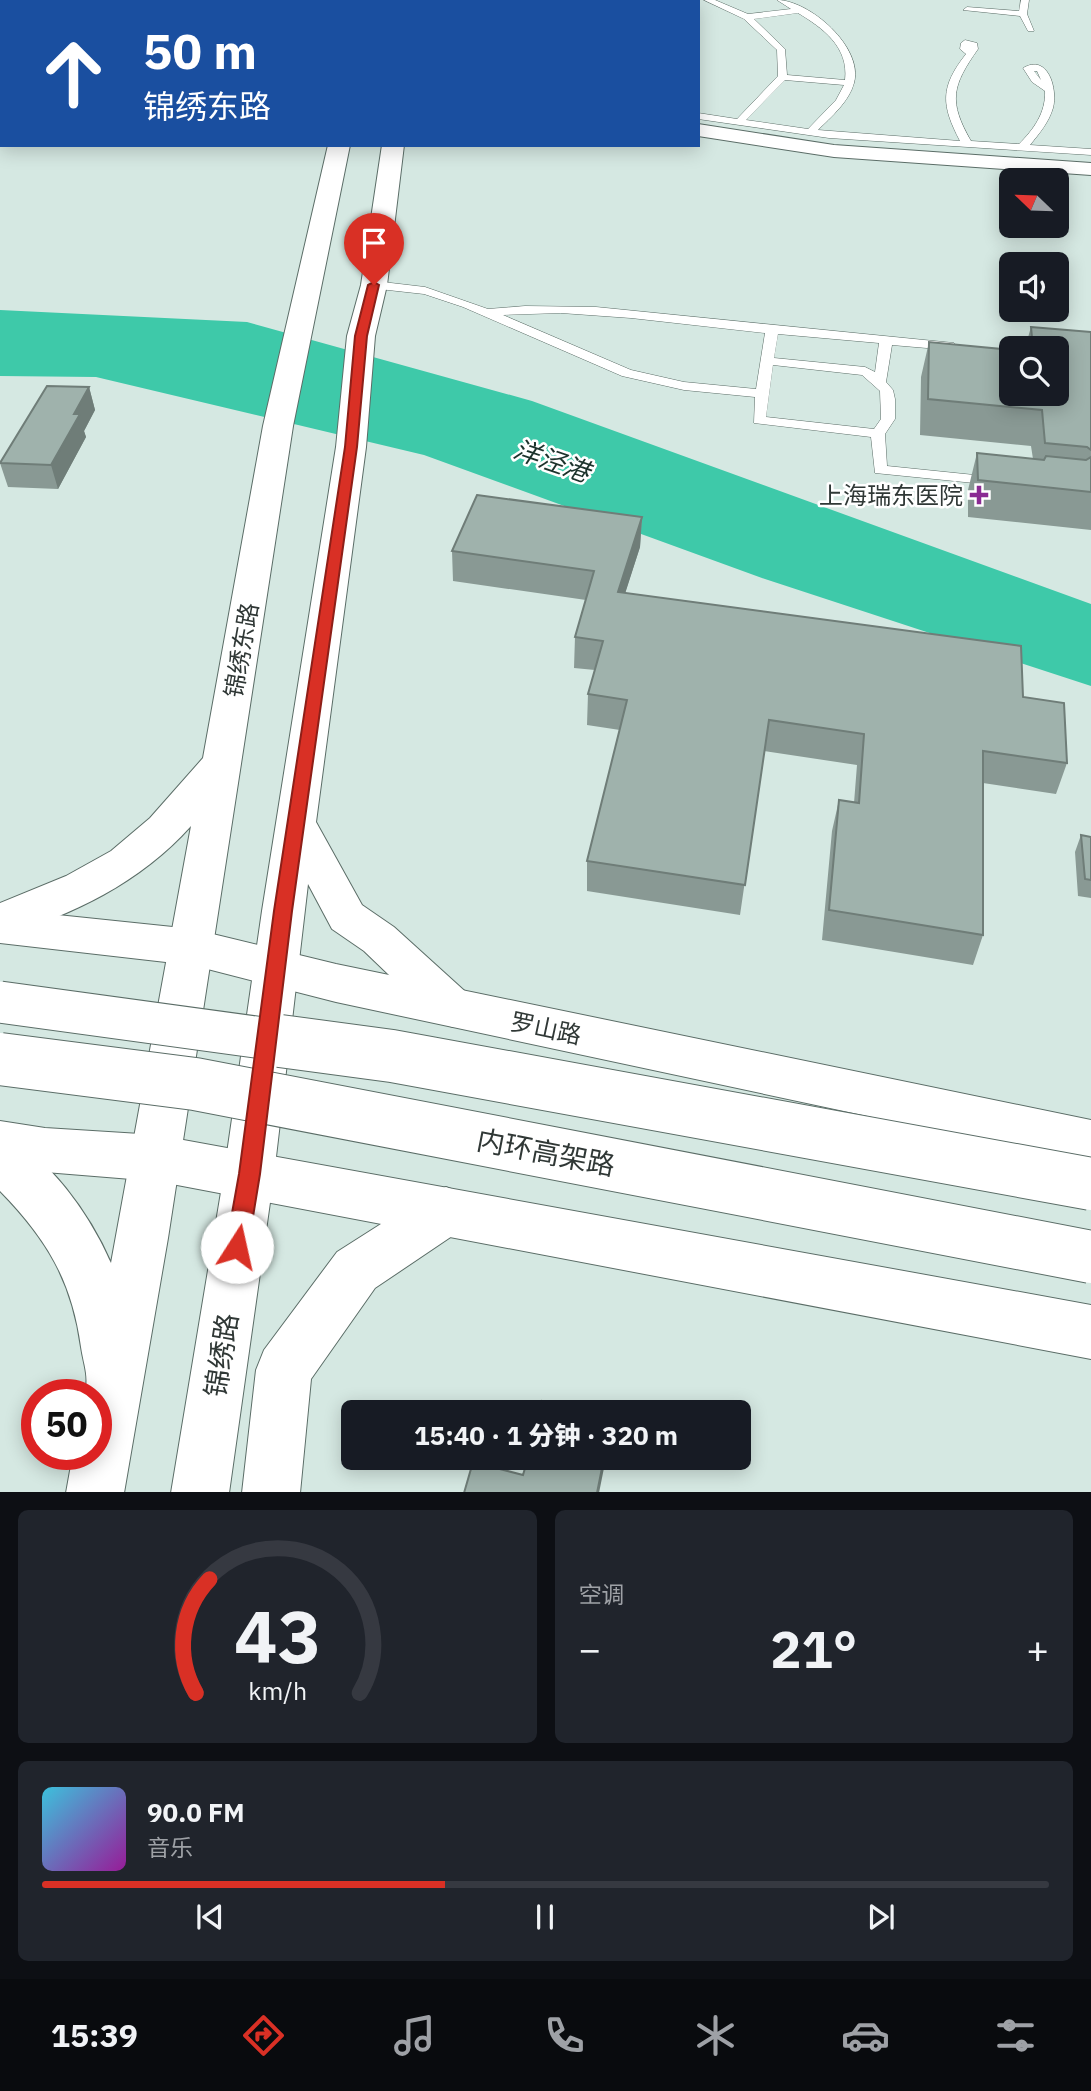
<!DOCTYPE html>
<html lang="zh">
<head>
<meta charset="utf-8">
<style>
	:root { --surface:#171b24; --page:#20242c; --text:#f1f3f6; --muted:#9ea1a6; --line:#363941; --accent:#d93025 }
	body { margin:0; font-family:"IBM Plex Sans","Noto Sans SC",sans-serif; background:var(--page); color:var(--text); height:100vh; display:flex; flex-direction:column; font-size:26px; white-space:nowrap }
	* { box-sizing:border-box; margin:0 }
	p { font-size:23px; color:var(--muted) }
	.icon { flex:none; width:38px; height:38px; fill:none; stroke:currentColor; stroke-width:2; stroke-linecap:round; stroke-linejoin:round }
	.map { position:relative; height:1492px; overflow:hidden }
	.panel { display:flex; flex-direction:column; gap:18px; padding:18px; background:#0d0f14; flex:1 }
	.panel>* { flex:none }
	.banner { position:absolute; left:0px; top:0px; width:700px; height:147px; box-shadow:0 4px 18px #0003; background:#1a4fa0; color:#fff; overflow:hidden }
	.needle { width:46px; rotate:293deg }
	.fabs { position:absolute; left:999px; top:168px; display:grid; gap:14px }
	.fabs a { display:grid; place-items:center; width:70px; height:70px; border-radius:10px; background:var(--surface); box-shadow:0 4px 18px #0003; font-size:35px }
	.speed { position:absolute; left:21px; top:1379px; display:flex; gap:14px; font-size:35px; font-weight:700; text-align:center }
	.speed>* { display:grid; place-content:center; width:91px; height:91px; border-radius:50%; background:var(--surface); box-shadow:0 4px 18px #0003; line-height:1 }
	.speed .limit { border:10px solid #d22; background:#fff; color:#111 }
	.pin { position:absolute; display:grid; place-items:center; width:60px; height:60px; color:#fff; margin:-72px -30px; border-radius:50% 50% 50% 0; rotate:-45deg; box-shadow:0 0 7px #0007 }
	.pin .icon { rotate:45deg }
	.me { position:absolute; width:77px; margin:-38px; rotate:10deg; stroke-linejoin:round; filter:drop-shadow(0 0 5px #0008) }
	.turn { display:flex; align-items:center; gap:24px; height:147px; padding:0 28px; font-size:32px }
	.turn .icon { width:91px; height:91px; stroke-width:2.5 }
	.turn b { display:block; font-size:49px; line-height:60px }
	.big { font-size:52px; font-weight:800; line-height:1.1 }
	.panel .widget { flex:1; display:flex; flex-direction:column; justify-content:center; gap:10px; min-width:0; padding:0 24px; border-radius:10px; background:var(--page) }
	.panel .dial { align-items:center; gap:0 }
	.dial svg { height:182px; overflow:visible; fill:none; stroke:var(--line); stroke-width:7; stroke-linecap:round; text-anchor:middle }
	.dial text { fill:var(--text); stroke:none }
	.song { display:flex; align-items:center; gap:21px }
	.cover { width:84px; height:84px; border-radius:10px; background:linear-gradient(135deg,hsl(190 70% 55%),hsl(300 70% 35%)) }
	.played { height:7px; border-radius:4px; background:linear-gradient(90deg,var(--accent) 40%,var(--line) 40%) }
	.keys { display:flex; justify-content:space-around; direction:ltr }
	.heat { display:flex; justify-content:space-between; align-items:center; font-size:38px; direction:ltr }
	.panel .tiles { flex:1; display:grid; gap:18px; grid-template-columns:1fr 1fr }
	.widget:last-child { grid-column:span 2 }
	.trip { position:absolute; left:341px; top:1400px; width:410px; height:70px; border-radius:10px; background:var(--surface); box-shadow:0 4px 18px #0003; font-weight:800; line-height:70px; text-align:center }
	.dock { display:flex; height:112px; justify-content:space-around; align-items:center; background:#090b0e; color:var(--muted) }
	.dock .icon { width:49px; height:49px }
	.dock .on { color:var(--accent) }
	.dock b { font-size:32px; color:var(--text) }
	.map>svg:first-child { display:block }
</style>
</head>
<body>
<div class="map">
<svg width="1091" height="1493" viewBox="0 0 1091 1493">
	<rect width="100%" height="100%" fill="#d5e8e2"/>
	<path fill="#3ec9a9" d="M0 310 247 322 532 401 1091 604V686L765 579 424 455 96 377 0 376Z"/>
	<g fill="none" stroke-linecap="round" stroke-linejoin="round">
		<defs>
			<path id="service" d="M501 0H509V2H501Z
				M658 0H668L656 2Z
				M704 0H715L748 14 791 9 777 0C809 0 864 47 854 83 849 102 831 117 818 130L960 141C941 105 940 87 966 54L960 49 961 43 965 40 977 43 978 49C952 86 948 101 971 141L1019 144C1033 130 1046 113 1045 91L1032 82 1023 68C1048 53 1058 89 1053 108 1049 122 1039 134 1030 145L1091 149V155L829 138 698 119V113L737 119 778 76 777 50 744 19ZM798 13C823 28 849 47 845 80L787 75 785 49 754 19ZM1034 71H1037L1041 80ZM785 80 844 85 836 100 808 129 746 120Z
				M1021 0H1029L1027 14 1034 31H1028L1020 16 963 10 967 7 1019 11Z
				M374 281 425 287 488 309 525 306 596 307 954 343V349L950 350 892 345 886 382 893 390 895 399V419L885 434 887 466 994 477 1001 481 994 485 875 473 871 437 754 423 755 397 684 390 622 376 463 307 424 294 370 288 368 285ZM561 313 631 318 765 333 756 389 684 382 631 370 503 315ZM778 334 879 343 875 372 865 367 774 358ZM773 365 862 375 880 391 881 419 874 429 766 417Z"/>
			<path id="minor" d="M698 124 834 145 1091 163V175L834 157 698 136Z"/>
			<path id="tertiary" d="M0 70H2V82H0Z"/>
			<path id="secondary" d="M365 0H383V2H365Z
				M405 0H423L404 2Z
				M328 145H350L293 426 168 1238 124 1493H66L73 1454H96V1395H85C89 1374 84 1367 81 1347 72 1281 47 1239 0 1191V1135C48 1153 91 1217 111 1263L191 826C139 884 73 914 0 938V903L66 876 111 851 150 818 203 758 263 426Z
				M382 145H404L387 285 375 336 366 447 316 822 362 905 394 927 469 995 476 1008 469 1021 453 1027 437 1021 364 951 332 929 308 884 274 1174 229 1493H171L224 1174 262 911 336 447 347 336 361 285Z
				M446 1187 464 1194 472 1211 464 1228 375 1288 311 1379 300 1493H242L256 1370 264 1350 337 1252 428 1194Z"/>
			<path id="primary" d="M0 909 192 929 336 964 1091 1120V1164L336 1002 192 965 0 943Z
				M0 1121 45 1128 156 1135 1091 1305V1359L156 1181 45 1172 0 1165Z"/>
		</defs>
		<use href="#service" stroke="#5b6d67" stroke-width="1"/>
		<use href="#minor" stroke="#5b6d67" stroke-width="2"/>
		<use href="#tertiary" stroke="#5b6d67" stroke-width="2"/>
		<use href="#secondary" stroke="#5b6d67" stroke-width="2"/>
		<use href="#primary" stroke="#5b6d67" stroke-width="2"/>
		<use href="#service" fill="#fff" fill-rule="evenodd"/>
		<use href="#minor" fill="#fff" fill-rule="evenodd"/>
		<use href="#tertiary" fill="#fff" fill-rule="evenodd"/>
		<use href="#secondary" fill="#fff" fill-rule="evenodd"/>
		<use href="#primary" fill="#fff" fill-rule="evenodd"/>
		<defs>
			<path id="trunk-bridge-far1" d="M0 1002 292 1042"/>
			<path id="trunk-bridge" d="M280 1041 392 1056 1091 1184
				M0 1059 195 1084 1091 1257"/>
		</defs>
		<use href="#trunk-bridge-far1" stroke="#5b6d67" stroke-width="43" stroke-linecap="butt"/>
		<use href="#trunk-bridge" stroke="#5b6d67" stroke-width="54" stroke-linecap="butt"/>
		<use href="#trunk-bridge-far1" stroke="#fff" stroke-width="41"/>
		<use href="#trunk-bridge" stroke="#fff" stroke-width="52"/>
	</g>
	<path fill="#899994" d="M1031 327 1091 332V530L968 517V490L977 453 1033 459 1031 446 920 435 921 377 929 342 1012 394 1057 348H1025Z
		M89 387 95 410 84 431 86 437 58 489 8 487 0 463Z
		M642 517 640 547 625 593 1023 697 1067 763 1056 794 983 783V935L973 965 822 940 832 831 839 800 854 803 857 765 764 751 740 915 587 891V861L620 730 587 725 588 694 595 670 574 668 575 637 586 600 453 581 452 551Z
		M1081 835 1091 837V898L1078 896 1075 852Z"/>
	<path fill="#6f7d78" d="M89 387 95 410 84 431 86 437 58 489 51 465 74 414Z
		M642 517 640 547 616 622 618 592Z
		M604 1458H606L599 1493H597Z"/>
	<path fill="#9fb2ac" stroke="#6f7d78" stroke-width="2" d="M1031 327 1091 332V450L1087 447 1045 443 1042 410 928 399 929 342 1012 350V394H1057V348H1033Z
		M47 386 89 387 74 414H80L51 465 0 463Z
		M977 453 1044 460 1046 456 1086 460 1091 457V492L978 480Z
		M477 495 642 517 618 592 1021 646 1023 697 1064 703 1067 763 983 751V935L829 910 839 800 859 803 864 734 769 720 745 885 587 861 627 700 588 694 603 641 575 637 594 571 452 551Z
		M1081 835 1091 837V880L1085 879Z
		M542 1401 588 1412H539Z
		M528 1458H604L597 1493H464L473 1462 523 1475Z"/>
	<path fill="#d93025" stroke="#8d1f18" stroke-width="2" d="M374 282 379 285 367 336 357 447 292 911 260 1174 248 1247 244 1254 237 1257 229 1254 226 1247 239 1174 274 911 345 447 355 336 368 285Z"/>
	<path fill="#8a2a93" stroke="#fff" stroke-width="2.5" d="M975.5 484.5h7v7h7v7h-7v7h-7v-7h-7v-7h7z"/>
	<g text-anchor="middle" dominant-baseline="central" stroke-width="5" stroke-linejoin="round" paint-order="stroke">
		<g font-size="24" fill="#303836" stroke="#fff" text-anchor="end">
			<text x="963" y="495">上海瑞东医院</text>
		</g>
		<g font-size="24" fill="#303836" stroke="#fff">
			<text transform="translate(241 650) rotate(-80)">锦绣东路</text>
			<text transform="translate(546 1028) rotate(12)">罗山路</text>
		</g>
		<g font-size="26" font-style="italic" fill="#1c332c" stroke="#fff">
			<text transform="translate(552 460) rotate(19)">洋泾港</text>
		</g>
		<g font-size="28" fill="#303836" stroke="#fff">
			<text transform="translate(546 1152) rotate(11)">内环高架路</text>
			<text transform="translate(221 1355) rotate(-81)">锦绣路</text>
		</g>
	</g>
</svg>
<div class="fabs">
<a><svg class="needle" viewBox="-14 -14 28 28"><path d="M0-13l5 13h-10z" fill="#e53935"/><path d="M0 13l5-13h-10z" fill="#9ea1a6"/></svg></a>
<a><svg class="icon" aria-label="sound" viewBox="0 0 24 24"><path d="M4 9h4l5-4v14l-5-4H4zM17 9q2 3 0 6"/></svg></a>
<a><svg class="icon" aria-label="search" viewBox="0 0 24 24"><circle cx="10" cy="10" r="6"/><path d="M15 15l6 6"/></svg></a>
</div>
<div class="speed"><div class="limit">50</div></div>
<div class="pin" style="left:374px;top:285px;background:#d93025"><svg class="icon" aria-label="arrive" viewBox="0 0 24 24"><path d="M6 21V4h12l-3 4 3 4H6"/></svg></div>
<svg class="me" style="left:237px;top:1247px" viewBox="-20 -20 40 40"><circle r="19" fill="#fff"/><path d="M0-13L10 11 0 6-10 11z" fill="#d93025"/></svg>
<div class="trip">15:40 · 1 分钟 · 320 m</div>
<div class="banner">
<div class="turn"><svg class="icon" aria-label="ahead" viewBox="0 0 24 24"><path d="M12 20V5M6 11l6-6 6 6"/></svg><div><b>50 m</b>锦绣东路</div></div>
</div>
</div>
<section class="panel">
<div class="tiles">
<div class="widget dial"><svg viewBox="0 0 100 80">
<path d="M14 69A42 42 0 1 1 86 69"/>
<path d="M14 69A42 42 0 0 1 20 19" stroke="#d93025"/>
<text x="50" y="56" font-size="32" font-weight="700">43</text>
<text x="50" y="72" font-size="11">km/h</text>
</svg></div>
<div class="widget"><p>空调</p>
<div class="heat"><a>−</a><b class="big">21°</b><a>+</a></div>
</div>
<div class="widget">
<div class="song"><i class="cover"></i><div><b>90.0 FM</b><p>音乐</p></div></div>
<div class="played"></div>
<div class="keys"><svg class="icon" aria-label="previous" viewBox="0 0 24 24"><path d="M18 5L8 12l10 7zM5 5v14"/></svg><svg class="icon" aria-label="pause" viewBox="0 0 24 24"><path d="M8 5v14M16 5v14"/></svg><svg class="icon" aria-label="next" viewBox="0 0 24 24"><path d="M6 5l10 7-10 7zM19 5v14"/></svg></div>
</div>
</div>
</section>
<nav class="dock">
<b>15:39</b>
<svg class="icon on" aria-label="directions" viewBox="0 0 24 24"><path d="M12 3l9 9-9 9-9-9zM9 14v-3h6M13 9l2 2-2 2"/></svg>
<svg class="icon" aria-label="music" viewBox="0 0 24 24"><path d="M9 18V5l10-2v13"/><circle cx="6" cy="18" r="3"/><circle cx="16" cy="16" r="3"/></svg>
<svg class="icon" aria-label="phone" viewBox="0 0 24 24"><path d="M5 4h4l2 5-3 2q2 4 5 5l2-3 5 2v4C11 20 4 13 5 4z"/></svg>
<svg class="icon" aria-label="climate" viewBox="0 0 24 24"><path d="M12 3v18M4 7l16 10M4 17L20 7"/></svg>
<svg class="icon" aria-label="car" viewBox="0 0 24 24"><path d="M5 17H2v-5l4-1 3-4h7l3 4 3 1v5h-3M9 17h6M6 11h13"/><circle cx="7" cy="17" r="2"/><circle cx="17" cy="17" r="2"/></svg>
<svg class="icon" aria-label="filters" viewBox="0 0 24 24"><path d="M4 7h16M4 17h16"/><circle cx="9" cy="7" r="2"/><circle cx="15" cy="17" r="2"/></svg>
</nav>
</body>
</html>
